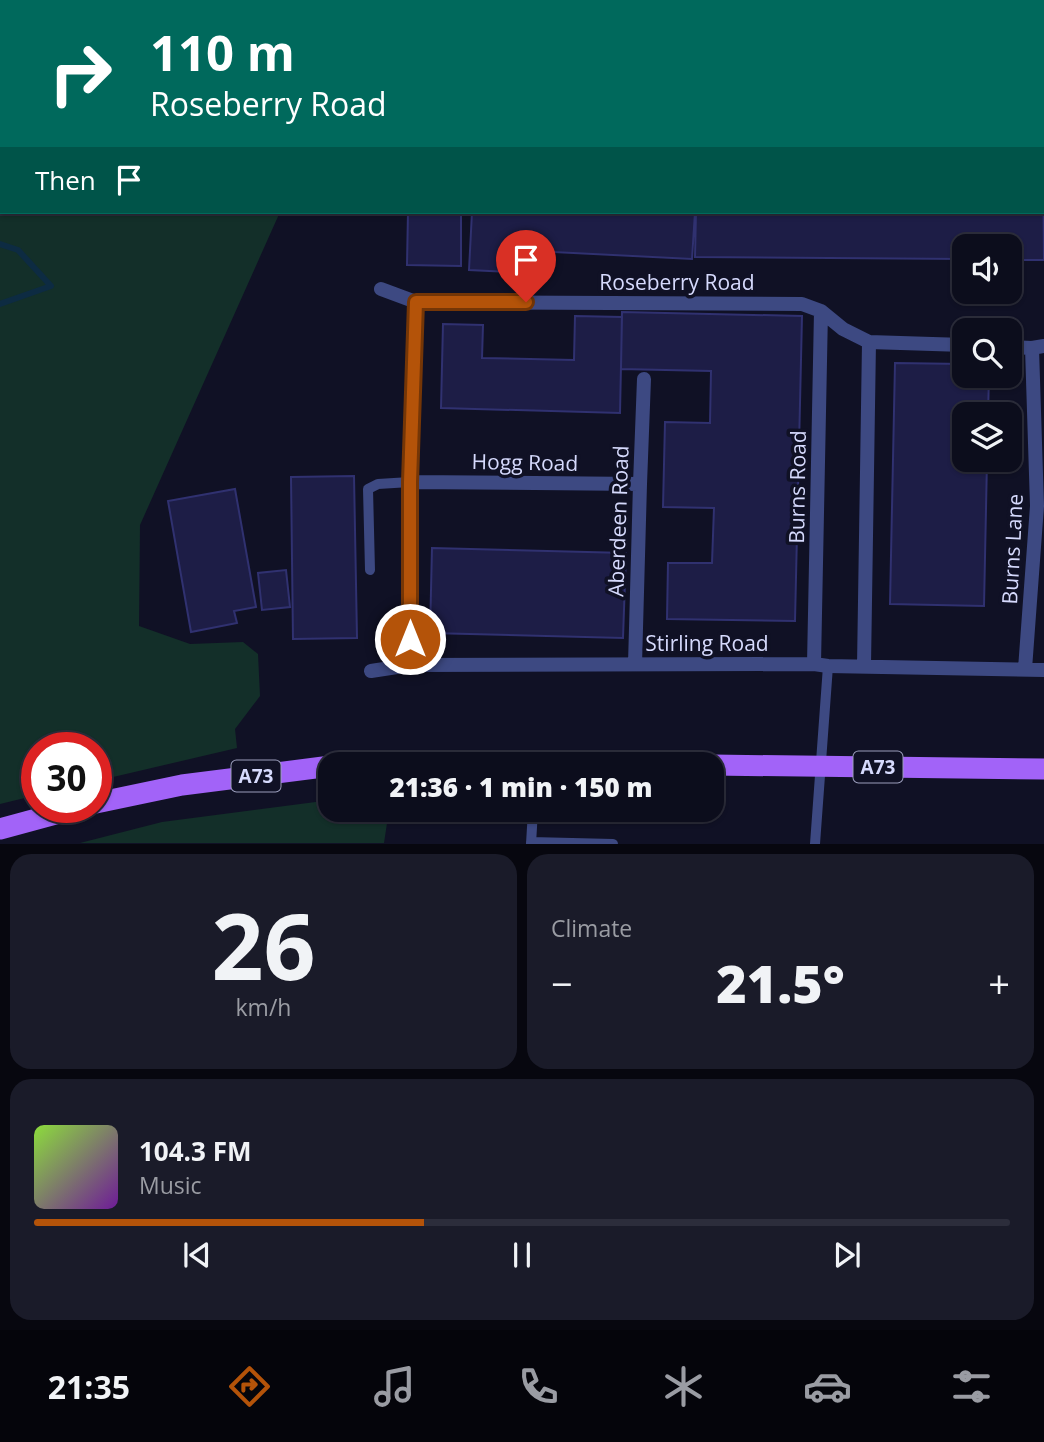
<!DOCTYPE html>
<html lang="en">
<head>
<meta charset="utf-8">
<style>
	:root { --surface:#0c0d1c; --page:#1a1b29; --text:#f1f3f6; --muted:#9a9ca3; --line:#2c2d3b; --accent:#b45309 }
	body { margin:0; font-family:"Open Sans",sans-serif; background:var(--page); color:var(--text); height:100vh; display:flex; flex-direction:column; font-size:26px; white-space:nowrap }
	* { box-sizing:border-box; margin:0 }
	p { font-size:23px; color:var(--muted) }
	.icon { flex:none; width:38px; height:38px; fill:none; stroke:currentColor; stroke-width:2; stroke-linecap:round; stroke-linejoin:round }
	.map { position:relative; height:844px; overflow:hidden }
	.sheet { display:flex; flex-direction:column; gap:10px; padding:10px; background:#07070f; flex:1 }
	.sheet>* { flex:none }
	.banner { position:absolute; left:0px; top:0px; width:1045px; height:214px; box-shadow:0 2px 5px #0004,0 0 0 2px var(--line); background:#00695c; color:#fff; overflow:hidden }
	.fabs { position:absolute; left:952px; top:234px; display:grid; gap:14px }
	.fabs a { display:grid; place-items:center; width:70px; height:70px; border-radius:14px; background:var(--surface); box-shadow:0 2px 5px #0004,0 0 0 2px var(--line); font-size:35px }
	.speed { position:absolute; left:21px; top:732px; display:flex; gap:14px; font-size:35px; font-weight:700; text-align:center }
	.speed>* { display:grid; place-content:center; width:91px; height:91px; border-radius:50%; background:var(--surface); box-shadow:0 2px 5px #0004,0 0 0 2px var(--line); line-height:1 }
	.speed .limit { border:10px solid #d22; background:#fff; color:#111 }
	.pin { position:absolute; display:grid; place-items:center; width:60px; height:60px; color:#fff; margin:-72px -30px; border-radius:50% 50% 50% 0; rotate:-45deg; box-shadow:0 0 7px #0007 }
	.pin .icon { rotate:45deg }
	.me { position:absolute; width:77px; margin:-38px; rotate:0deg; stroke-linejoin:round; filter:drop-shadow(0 0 5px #0008) }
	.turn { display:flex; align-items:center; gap:24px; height:147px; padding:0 35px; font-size:32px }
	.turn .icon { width:91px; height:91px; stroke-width:2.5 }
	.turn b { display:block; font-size:49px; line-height:60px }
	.then { display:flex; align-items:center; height:66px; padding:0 35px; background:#0003; gap:14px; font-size:26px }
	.big { font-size:52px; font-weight:800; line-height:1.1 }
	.sheet .widget { flex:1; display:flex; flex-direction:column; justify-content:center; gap:10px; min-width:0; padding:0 24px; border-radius:21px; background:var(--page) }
	.sheet .dial { align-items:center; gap:0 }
	.dial b { font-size:91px; line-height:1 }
	.song { display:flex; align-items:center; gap:21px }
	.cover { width:84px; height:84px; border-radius:10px; background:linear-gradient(135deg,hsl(90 70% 55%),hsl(280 70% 35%)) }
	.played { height:7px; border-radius:4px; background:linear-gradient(90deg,var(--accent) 40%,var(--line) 40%) }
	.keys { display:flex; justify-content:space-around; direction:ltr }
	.heat { display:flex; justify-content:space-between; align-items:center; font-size:38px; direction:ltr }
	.sheet .tiles { flex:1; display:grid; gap:10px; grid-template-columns:1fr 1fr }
	.widget:last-child { grid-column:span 2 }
	.trip { position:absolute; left:318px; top:752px; width:406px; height:70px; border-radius:21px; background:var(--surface); box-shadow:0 2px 5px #0004,0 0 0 2px var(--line); font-weight:800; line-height:70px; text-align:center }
	.menu { display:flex; height:112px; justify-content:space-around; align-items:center; background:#05050b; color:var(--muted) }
	.menu .icon { width:49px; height:49px }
	.menu .active { color:var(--accent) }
	.menu b { font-size:32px; color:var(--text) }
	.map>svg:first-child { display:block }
</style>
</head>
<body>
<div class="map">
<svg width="1044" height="844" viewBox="0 0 1044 844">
	<rect width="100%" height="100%" fill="#101125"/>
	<path fill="#132f29" d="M0 0H733L737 2H2V212H280L140 525 139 626 190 644 243 642 258 654 260 696 235 729 237 748 96 781V747H37V795L0 804Z
		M830 0H1044V104L1043 2H828Z
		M331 800V810H389L384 843H80L162 822Z"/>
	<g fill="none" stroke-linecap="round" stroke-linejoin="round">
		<path stroke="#0d2b42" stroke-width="6" d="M145 2 147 0
			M0 99 2 98
			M0 244 18 250 51 286 0 304"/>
	</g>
	<path fill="#1d1d46" stroke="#303170" stroke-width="2" d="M1043 147 1044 260H1010V247H964V259L695 257 696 212H1043Z
		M408 212H461V266L407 265Z
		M472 212H695L692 259 534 251 533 273 469 270Z
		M622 312 802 316 795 621 667 619 668 563H712L714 508 663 507 665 422 710 423 711 371 621 369Z
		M575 316 622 317 620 413 441 408 443 324 483 325 482 358 574 360Z
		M895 363 964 364V376H989L988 415H964V460H987L984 606 890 604Z
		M354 476 357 638 293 639 291 477Z
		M235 489 256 607 234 611 237 623 191 632 168 501Z
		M432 548 626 553 623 638 430 633Z
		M286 570 290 607 262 610 258 573Z"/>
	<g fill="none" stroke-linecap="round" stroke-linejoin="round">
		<path stroke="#3d4982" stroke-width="10" d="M370 570 368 489 378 484 410 482
			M531 842 613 844
			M531 844 533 810
			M815 844 828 666"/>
		<path stroke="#3d4982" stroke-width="14" d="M381 289 416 302 802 304 821 311 843 329 869 342 964 345
			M1010 347 1032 348 1044 346
			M410 482 640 484
			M635 664 640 484 644 379
			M814 664 821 311
			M410 665V482L416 302
			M864 666 869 342
			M1025 669 1037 506 1032 348
			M371 671 410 665 814 664 828 666 1044 670"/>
		<path stroke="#a263f8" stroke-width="21" d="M340 765 356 763 689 765
			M712 765 1044 769
			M96 803 182 785 331 766
			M0 829 81 807"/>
	</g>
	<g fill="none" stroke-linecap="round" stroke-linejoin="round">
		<defs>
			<path id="route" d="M410 639V482L416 302H526"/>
		</defs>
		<use href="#route" stroke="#753606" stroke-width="18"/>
		<use href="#route" stroke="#b45309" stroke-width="12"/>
	</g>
	<g text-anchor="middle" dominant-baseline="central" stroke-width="7" stroke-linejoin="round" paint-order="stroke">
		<g fill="#101125" stroke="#9b9ebc" stroke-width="2">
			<rect x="853.5" y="751.5" width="49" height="31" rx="5"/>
			<rect x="231.5" y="760.5" width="49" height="31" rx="5"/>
		</g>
		<g font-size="19" font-weight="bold" fill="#d6dafd">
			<text x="878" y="767">A73</text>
			<text x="256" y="776">A73</text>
		</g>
		<g font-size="21" fill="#d6dafd" stroke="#101125">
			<text x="677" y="282">Roseberry Road</text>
			<text transform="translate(525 462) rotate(1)">Hogg Road</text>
			<text transform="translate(797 487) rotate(-89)">Burns Road</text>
			<text transform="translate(618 521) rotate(-88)">Aberdeen Road</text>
			<text transform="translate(1012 549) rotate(-87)">Burns Lane</text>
			<text x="707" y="643">Stirling Road</text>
		</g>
	</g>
</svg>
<div class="fabs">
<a><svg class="icon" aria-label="sound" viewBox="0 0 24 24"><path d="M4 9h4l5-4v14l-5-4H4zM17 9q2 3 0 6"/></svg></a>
<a><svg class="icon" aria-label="search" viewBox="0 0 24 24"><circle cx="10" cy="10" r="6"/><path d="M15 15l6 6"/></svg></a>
<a><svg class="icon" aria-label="layers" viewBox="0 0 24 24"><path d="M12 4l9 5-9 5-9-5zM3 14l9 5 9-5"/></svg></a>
</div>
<div class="speed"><div class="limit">30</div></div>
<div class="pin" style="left:526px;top:302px;background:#d93025"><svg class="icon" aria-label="arrive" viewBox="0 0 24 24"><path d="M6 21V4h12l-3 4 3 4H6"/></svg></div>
<svg class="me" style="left:410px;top:639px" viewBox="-20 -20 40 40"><circle r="17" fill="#b45309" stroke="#fff" stroke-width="3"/><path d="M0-11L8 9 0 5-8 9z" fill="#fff"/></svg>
<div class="trip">21:36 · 1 min · 150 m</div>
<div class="banner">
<div class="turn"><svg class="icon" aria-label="right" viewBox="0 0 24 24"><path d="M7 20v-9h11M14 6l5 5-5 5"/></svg><div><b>110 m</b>Roseberry Road</div></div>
<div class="then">Then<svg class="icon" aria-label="arrive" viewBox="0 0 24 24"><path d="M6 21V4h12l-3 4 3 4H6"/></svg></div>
</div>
</div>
<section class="sheet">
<div class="tiles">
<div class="widget dial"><b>26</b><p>km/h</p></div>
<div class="widget"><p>Climate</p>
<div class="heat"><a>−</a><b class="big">21.5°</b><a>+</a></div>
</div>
<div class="widget">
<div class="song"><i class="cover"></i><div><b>104.3 FM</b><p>Music</p></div></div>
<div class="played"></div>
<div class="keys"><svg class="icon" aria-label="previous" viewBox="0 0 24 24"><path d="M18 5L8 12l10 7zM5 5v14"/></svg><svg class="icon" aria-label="pause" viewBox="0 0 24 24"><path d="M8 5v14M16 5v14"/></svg><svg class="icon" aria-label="next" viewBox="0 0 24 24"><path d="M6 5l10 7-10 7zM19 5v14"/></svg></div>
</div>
</div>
</section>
<nav class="menu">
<b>21:35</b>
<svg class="icon active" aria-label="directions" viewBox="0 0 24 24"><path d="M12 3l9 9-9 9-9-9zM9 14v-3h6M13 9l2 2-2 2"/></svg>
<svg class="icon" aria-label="music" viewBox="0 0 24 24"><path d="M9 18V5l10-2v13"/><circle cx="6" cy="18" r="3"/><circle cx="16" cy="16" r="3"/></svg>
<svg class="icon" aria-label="phone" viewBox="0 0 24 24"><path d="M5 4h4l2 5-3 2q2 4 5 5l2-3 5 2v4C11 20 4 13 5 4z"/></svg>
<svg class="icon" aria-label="climate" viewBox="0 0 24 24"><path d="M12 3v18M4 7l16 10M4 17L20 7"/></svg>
<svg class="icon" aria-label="car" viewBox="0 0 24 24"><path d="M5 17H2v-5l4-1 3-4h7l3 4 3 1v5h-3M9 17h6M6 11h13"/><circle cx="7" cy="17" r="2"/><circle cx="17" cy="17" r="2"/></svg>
<svg class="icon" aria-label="filters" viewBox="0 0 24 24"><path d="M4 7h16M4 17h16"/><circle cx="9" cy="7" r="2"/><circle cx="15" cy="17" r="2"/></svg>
</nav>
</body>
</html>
